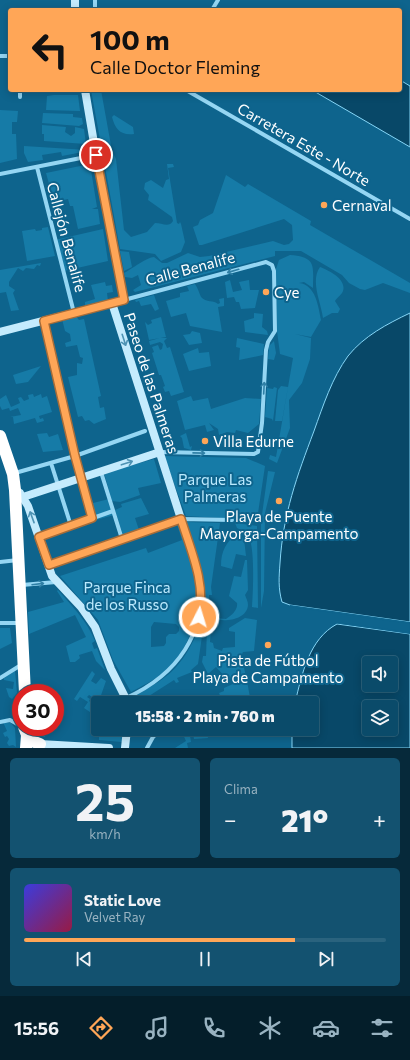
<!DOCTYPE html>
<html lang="es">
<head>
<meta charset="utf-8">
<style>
	:root { --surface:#0a4b6a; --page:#135270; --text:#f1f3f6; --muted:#99b3c1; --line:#2a637e; --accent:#ffa657 }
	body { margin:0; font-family:Commissioner,sans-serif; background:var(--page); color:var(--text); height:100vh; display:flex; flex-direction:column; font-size:15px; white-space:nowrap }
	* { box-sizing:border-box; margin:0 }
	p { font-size:13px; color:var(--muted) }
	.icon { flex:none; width:22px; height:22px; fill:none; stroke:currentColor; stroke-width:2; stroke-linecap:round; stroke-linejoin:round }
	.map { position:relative; height:748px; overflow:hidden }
	.side { display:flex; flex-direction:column; gap:10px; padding:10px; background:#06293a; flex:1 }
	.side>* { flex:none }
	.guide { position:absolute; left:8px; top:8px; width:394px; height:84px; border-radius:4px; box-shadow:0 2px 10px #0003,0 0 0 1px var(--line); background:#ffa657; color:#111; overflow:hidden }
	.controls { position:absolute; left:362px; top:656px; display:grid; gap:8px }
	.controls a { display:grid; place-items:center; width:36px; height:36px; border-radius:4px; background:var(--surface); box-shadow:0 2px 10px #0003,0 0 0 1px var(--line); font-size:20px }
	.speed { position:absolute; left:12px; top:684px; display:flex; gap:8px; font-size:20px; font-weight:700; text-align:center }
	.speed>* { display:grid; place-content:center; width:52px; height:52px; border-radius:50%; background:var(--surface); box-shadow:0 2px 10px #0003,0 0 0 1px var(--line); line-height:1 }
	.speed .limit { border:6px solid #d22; background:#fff; color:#111 }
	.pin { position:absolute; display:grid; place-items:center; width:34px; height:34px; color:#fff; margin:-17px; border:2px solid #fff; border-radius:50%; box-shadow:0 1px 4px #0007 }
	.me { position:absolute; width:44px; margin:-22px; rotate:5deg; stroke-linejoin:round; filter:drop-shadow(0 0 3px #0008) }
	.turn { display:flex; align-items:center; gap:14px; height:84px; padding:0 16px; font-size:18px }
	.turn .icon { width:52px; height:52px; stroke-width:2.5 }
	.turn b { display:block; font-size:28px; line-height:34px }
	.big { font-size:30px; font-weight:800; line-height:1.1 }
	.side .widget { flex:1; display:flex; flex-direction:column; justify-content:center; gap:6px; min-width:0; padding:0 14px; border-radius:6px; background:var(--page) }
	.side .dial { align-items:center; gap:0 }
	.dial b { font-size:52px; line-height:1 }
	.song { display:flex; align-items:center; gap:12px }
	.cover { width:48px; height:48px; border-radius:6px; background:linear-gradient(135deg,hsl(240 70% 55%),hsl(340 70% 35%)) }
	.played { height:4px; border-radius:2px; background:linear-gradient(90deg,var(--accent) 75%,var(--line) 75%) }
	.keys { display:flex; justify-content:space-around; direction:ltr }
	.heat { display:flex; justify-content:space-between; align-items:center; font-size:22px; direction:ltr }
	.side .tiles { flex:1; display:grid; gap:10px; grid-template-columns:1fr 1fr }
	.widget:last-child { grid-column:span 2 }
	.trip { position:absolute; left:91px; top:696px; width:228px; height:40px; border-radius:4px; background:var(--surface); box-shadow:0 2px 10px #0003,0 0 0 1px var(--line); font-weight:800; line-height:40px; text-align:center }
	.dock { display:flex; height:64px; justify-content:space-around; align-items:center; background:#041e2a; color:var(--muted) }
	.dock .icon { width:28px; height:28px }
	.dock .active { color:var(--accent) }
	.dock b { font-size:18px; color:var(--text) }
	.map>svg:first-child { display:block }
</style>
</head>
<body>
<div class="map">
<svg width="410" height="748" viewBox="0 0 410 748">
	<rect width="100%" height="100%" fill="#0e648d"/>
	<path fill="#167ba7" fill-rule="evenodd" d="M91 90H101L112 151 116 159 124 230 131 237 147 232 155 223C162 223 169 228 173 221L172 217 148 200 149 195 144 189 145 183 151 180 163 188 166 180 169 179 167 164H173L174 167 168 168 177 223 179 224 180 222 181 224 185 242 181 252 161 261 155 254 120 249Z
		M54 95H78L80 111 46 110 47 96Z
		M0 110 18 111 17 122H12V134H16L17 159 0 163Z
		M43 113 73 114V117L82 118 83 124 79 126 42 123Z
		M114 115 133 127 134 134C121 136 115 129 112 117Z
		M42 125 66 127 65 132 71 136 75 133V127L84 129 86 144 44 141V134H42Z
		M24 146 87 150 88 151 62 156 61 152 42 155 43 160 28 162 24 153Z
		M90 164 97 207 92 209H98L100 224 78 229 73 206H70L68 199 54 202 46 173Z
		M226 175 245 187 248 184 311 221 310 225 410 283V293L383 283 365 290 360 289 349 283 342 275 301 251H275V256L135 292 133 290 141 285 138 275 132 278 125 277 124 273C132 269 147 257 154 257L162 263H167L188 253 200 257 209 256 273 241 284 245 289 244 293 240 292 225 284 219 202 245H199L193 227 198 225 200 220 213 213Z
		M48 227 55 256 27 261 22 231 35 229 36 231 42 230V228Z
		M103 229 108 261 64 271 55 240Z
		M120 251 129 252 132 267 124 271Z
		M290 255C317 257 313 266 313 288L304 282 299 283C316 285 318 306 321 320L311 337 295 334 311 338 310 359 302 383 289 400 290 428 277 463 269 459 270 455 276 457 293 358 280 354 277 331 276 269 279 260Z
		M41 263 40 266 37 265 34 269 26 268 23 271 18 268 9 282V286L15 290 13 293 19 310 11 311 6 292 0 293V270Z
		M320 267C328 270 347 279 343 291 342 294 337 298 335 301L340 309 338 313H332L323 318C321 302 310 281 320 267Z
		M230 280 233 292 242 290 239 282 249 280 250 290H259L255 308 241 309 239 302H236L234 297 227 298 225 282Z
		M105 282 106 286 112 285 113 292 107 293 108 301 85 307V302L95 299 91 285Z
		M195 284C198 288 199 293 201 297 206 303 214 300 218 304L220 303 219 299 224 298V306L218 307 222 332 190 326 186 313 171 317 166 301 180 297V293L189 291 187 286Z
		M154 295 159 309 155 311 151 304 141 306 139 301 136 302 135 300Z
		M254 313 263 314 262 327 267 331 268 335 245 332 244 321 254 318Z
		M76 316 79 320 84 319 101 396 98 397 100 408 104 407 106 419 94 424 89 420 85 421 82 416 78 417 68 377 77 375V363L82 364 83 358 80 357 77 345 66 347 65 343 71 341 70 334 65 331 62 319Z
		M161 317 166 337 149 340 145 322 148 325 152 323 151 320Z
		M192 331 200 333 202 343 189 345 183 335 190 334Z
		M160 338H167L164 341 167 348 170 347 184 392 171 396 169 391 165 392 163 387 165 386 161 375H159L152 353 154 352 152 347 158 345 160 350 162 349 163 344 160 342 150 345 149 341Z
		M237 338 264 344 263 355 239 360 240 348 236 347Z
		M274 341 276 353 274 360 268 359 269 346Z
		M198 348 199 353 209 352 211 366 189 371 183 354Z
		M41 366 28 382 16 384 13 375Z
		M281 386 288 387 282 421H275L278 390Z
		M274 387 277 388 273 421 272 419 265 417 267 388 273 389Z
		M33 394 34 397 41 394 42 398 47 396 52 412 39 416 40 419 43 418 44 421 37 423 35 418 14 424 13 417H10L21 415 18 408 10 411 9 408 2 410 0 406V399L6 395 11 407 20 403 18 398 21 397 24 401 29 399 28 395Z
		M191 396 193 401 208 398 211 409 245 398 261 399 259 424 248 433 236 430 235 433 227 432 219 435 218 429 209 423 214 430 207 432 205 425 185 430 177 401Z
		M47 433 49 437 58 434 63 450 43 452 37 434Z
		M186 433 190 447 192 446 191 450 184 448 182 438 180 436Z
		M164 456 246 458 265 466 257 520 186 516Z
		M154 459 161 483 138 488 140 495 120 502 112 501 104 473Z
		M268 471 275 472 265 513 264 591 261 608V522Z
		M141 498 149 514 135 518 139 530 123 535 115 510 122 507 121 504Z
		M109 499 114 515 96 520 95 517 92 518 89 504Z
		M186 522 220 523 211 587 212 595H209L208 628 203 629 198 664 191 670 192 672 177 678 179 682 176 683 174 680 138 703H135L133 697C145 690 158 683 169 674 193 653 209 613 203 582 200 562 191 542 185 523Z
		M179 523C185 540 194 558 197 576 201 610 192 647 165 671 155 680 142 686 131 692L113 660 98 620 60 576 146 548 148 553 182 540 177 524ZM154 622 176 624 179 627V631L176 634H169L166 637V643L164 646 151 647V627Z
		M235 523 257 526 258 608 252 607C253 592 255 550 249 537 247 532 241 530 237 528Z
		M237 534 244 539 246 556 236 554 232 569 221 566C221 551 226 542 237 534Z
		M245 560H247L248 590 245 595C246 598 248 601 248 605 247 620 225 622 215 619V618L226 619C232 615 238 610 237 603L229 596 234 576 241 577Z
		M58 590C72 606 87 621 95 641L92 643 94 649 97 648 105 670 96 661 92 651 79 655 80 658 75 662H70L66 646 86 637 75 615 29 634 28 612 64 602 57 591Z
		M245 618 257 620 254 651 243 652 241 656 246 676 233 681 232 678 228 680 216 667 208 674 202 662 203 656H206L207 629 211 630 210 642 213 643 214 648 222 651 223 648 235 647V632L229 631V628Z
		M0 628H10L12 643 0 649Z
		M15 671 17 693 12 699 9 697 6 688 13 689 14 682 4 680V678Z
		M92 671 95 674 91 681 96 684 101 678 106 681 99 701 89 695 87 697 90 699 89 701 97 706 93 714 84 708 88 702 80 697 77 701 74 699Z
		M244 679 247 681 251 703H223L219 693 224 691V688Z
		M3 722 11 723 15 728 16 747 13 745 9 746 7 743 9 739 7 736 5 737 3 733 7 731Z
		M33 727H45L47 730 45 737 35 735Z
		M99 729H122V742L99 740Z
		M178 729H189L191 742 187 743 188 748H175L186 741 181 730 179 731Z
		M192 729H207L208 738 194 739Z"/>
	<path fill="#084868" stroke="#86d6f7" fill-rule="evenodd" d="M400 80 410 86V147L312 90H400Z
		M410 313V622L290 605 282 602C278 588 279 577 280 563 283 514 297 476 314 431 323 406 332 378 348 356 364 336 387 324 410 313Z
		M337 624 410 634V748H292V729H312V703H295C302 674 309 639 337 624ZM369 663H391V685H369ZM369 707H391V729H369Z"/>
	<path fill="#0e648d" d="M290 605 410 622V624L290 607Z
		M337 622 410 632V634L334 623Z"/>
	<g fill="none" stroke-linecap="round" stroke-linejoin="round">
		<path stroke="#95d6f3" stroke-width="4" d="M95 10V0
			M212 10 218 0
			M0 56H10
			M186 90 410 219
			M20 97V90
			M37 167 74 313
			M0 174 96 155
			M124 300 266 262 272 265 274 271 275 331 268 342 266 350 262 423 258 452 254 454 160 452
			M44 321 75 456 92 518
			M51 463 71 526
			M101 472 122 539
			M15 473 75 456 145 431
			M39 537 113 511
			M0 562 18 560
			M22 585 56 582
			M0 623H20
			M0 678 21 665
			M126 698C177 675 209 632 198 575 195 556 186 538 181 519L232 520
			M193 703 201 699 206 703
			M0 722 10 720 21 726
			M147 748 153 737 161 729"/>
		<path stroke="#c4ebfd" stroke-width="8" d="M75 10V0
			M0 332 124 300 96 155 85 90
			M15 490 20 493 28 506 52 576 81 607 95 627 111 669 128 703
			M23 497 160 452
			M49 565 181 519 112 303
			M40 744 109 748
			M125 748 127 729"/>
		<path stroke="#fff" stroke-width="12" d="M0 436 13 474 15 490 25 693
			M24 727 27 735 26 748
			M27 735 32 741 40 744"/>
	</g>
	<defs><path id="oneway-shaft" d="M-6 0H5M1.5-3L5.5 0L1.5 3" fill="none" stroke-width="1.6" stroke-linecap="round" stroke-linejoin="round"/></defs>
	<g stroke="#3080a6">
		<use href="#oneway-shaft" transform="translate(233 271) rotate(164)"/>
		<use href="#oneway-shaft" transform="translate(264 388) rotate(-87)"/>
		<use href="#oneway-shaft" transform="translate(199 453) rotate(1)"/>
		<use href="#oneway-shaft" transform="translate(38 584) rotate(-7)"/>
	</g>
	<g stroke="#4e93b4">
		<use href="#oneway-shaft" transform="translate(124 340) rotate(72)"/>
		<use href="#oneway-shaft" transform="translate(127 463) rotate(-18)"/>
		<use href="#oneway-shaft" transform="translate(32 517) rotate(-110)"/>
	</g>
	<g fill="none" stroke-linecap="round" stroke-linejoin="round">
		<defs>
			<path id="route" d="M96 155 124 300 44 321 75 456 92 518 39 537 49 565 181 519C191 551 206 583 199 617"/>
		</defs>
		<use href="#route" stroke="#a66c39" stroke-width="10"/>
		<use href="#route" stroke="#ffa657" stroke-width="7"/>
	</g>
	<g fill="#ffa657" stroke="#0e648d" stroke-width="1.5">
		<circle cx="324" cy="205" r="4"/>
		<circle cx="266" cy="292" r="4"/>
		<circle cx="205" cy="441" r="4"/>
		<circle cx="279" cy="501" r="4"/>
		<circle cx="268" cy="645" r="4"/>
	</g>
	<g text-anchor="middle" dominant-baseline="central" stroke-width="4" stroke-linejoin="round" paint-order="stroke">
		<g font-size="15" fill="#fff" stroke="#0e648d">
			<text transform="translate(304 144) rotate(30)">Carretera Este - Norte</text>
			<text transform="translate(67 237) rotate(75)">Callejón Benalife</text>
			<text transform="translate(190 268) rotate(-15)">Calle Benalife</text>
			<text transform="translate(152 383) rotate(72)">Paseo de las Palmeras</text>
		</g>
		<g font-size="15" fill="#fff" stroke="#0e648d" text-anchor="start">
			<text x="332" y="205">Cernaval</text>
			<text x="274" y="292">Cye</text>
			<text x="213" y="441">Villa Edurne</text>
			<text x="279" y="516" text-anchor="middle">Playa de Puente<tspan x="279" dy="17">Mayorga-Campamento</tspan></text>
			<text x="268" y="660" text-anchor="middle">Pista de Fútbol<tspan x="268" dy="17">Playa de Campamento</tspan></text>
		</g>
		<g font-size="15" fill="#bceafe" stroke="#0e648d">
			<text x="215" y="479">Parque Las<tspan x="215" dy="17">Palmeras</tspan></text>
			<text x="127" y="587">Parque Finca<tspan x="127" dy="17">de los Russo</tspan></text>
		</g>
	</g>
</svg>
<div class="controls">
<a><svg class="icon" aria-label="sound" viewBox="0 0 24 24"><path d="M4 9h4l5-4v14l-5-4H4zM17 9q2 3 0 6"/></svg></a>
<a><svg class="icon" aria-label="layers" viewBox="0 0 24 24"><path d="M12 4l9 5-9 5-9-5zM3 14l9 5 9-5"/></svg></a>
</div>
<div class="speed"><div class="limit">30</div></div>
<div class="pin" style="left:96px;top:155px;background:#d93025"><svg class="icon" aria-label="arrive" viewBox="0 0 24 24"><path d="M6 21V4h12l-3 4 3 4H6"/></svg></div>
<svg class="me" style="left:199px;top:617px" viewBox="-20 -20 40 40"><circle r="17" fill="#ffa657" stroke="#fff" stroke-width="3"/><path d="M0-11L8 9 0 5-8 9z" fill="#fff"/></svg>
<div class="trip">15:58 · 2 min · 760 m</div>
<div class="guide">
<div class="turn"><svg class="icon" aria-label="left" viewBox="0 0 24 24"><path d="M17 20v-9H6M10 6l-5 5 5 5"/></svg><div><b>100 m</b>Calle Doctor Fleming</div></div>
</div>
</div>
<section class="side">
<div class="tiles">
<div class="widget dial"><b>25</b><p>km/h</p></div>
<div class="widget"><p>Clima</p>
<div class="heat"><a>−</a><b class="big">21°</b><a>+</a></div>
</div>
<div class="widget">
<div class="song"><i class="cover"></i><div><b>Static Love</b><p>Velvet Ray</p></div></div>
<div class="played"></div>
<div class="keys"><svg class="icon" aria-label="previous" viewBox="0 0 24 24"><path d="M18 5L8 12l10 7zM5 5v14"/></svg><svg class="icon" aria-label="pause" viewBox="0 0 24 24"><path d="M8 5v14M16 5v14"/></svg><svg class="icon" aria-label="next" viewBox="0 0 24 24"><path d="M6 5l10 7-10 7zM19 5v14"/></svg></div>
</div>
</div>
</section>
<nav class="dock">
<b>15:56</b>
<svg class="icon active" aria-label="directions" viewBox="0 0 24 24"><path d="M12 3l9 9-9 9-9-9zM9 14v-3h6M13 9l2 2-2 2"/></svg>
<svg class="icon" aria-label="music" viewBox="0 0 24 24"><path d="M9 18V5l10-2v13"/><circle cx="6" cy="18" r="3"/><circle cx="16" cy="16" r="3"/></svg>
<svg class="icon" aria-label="phone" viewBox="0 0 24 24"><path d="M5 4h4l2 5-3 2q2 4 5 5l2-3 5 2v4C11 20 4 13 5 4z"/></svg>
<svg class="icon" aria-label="climate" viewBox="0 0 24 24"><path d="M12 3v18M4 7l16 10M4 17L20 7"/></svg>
<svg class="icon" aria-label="car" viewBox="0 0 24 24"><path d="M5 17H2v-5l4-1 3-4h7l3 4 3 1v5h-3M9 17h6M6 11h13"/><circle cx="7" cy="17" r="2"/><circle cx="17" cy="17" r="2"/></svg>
<svg class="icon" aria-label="filters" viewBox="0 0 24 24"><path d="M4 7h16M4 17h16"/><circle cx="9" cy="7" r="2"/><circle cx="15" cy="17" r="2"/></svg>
</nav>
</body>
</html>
